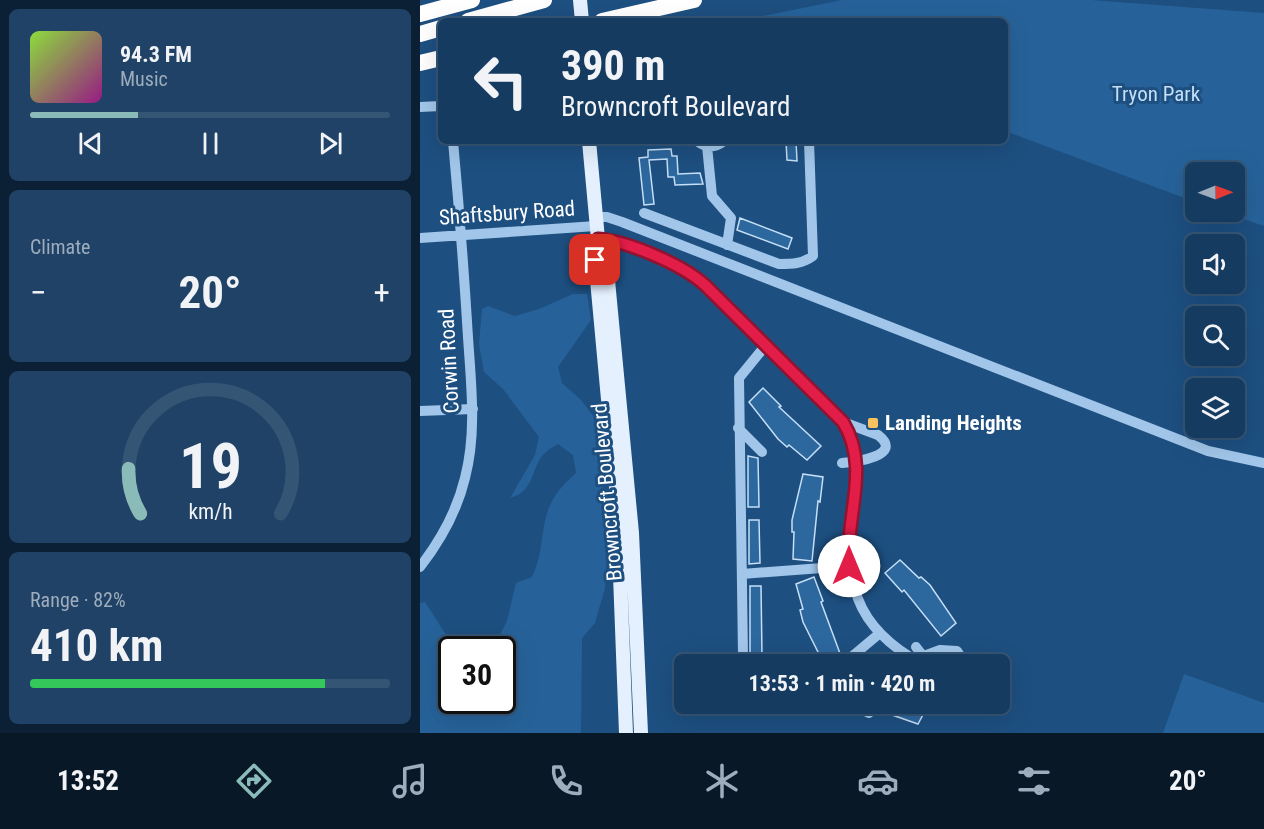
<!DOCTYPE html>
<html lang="en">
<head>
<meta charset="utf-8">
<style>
	:root { --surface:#163b60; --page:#1f4266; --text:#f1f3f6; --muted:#9eadbd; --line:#355575; --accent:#8bbbb9 }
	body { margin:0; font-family:"Roboto Condensed",sans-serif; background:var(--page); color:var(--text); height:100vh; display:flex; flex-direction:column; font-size:22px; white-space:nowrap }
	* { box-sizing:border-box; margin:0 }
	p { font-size:20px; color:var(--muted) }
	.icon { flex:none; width:33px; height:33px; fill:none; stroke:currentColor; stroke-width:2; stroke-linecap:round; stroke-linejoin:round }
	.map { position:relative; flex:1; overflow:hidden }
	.panel { display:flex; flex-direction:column; gap:9px; padding:9px; background:#0c2035; width:420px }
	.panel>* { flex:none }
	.top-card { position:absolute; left:18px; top:18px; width:570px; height:126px; border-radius:9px; box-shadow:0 6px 24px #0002,0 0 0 2px var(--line); background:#163b60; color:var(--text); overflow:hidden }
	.needle { width:39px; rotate:89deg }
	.controls { position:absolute; left:765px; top:162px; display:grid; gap:12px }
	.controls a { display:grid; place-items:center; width:60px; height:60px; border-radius:9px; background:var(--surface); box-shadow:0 6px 24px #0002,0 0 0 2px var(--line); font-size:30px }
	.speed { position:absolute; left:18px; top:636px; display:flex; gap:12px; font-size:30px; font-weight:700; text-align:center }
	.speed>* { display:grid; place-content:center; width:78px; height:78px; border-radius:50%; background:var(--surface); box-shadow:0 6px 24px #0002,0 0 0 2px var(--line); line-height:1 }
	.speed .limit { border:3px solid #111; border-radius:9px; background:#fff; color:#111 }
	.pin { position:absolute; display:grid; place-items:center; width:51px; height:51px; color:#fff; margin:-26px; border-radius:12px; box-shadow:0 3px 9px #0006 }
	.me { position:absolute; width:66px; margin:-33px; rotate:0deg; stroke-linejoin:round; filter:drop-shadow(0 0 4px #0008) }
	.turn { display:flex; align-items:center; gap:21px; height:126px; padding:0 24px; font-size:27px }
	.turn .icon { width:78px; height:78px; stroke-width:2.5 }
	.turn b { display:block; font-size:42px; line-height:51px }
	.big { font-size:45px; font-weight:700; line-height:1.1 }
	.panel .card { flex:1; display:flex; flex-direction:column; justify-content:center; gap:9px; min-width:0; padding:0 21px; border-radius:9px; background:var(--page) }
	.panel .dial { align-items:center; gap:0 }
	.dial svg { height:156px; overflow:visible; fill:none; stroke:var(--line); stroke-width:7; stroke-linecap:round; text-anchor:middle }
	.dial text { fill:var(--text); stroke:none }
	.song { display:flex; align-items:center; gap:18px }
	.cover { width:72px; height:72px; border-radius:9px; background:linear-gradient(135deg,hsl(90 70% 55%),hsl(310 70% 35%)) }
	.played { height:6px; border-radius:3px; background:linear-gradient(90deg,var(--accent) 30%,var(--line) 30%) }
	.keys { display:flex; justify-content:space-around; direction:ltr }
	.heat { display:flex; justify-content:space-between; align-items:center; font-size:33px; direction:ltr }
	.charge { height:9px; border-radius:4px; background:linear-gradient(90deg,#34c759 82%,var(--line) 0) }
	.trip { position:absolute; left:254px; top:654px; width:336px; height:60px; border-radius:9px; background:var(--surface); box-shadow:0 6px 24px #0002,0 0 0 2px var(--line); font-weight:700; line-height:60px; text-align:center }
	.tabs { display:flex; height:96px; justify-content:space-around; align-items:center; background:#091826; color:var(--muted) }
	.tabs .icon { width:42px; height:42px }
	.tabs .selected { color:var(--accent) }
	.tabs b { font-size:27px; color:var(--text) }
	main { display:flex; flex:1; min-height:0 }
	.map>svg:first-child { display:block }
</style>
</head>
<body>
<main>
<section class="panel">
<div class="card">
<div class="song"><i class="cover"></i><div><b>94.3 FM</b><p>Music</p></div></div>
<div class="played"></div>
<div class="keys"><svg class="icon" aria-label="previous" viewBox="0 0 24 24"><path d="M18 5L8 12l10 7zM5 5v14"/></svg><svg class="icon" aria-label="pause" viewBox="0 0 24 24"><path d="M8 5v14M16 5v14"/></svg><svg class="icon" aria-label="next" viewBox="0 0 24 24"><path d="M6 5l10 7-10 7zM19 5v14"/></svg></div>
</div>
<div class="card"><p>Climate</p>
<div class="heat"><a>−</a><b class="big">20°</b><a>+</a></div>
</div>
<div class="card dial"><svg viewBox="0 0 100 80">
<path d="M14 69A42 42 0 1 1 86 69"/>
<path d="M14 69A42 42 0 0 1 8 46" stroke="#8bbbb9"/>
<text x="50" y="56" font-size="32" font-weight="700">19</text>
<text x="50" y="72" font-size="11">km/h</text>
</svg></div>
<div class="card"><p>Range · 82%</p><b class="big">410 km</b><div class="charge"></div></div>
</section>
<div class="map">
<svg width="844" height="733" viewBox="0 0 844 733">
	<rect width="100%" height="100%" fill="#1d4f80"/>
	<path fill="#266299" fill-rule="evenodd" d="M422 0H671L844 13V226L803 212H814V172H776L775 202 585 131V21H318Z
		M153 294H167L171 320 138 367 142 383 161 400 178 422 188 542 185 588 175 623 162 638 161 733H0V603L5 602 32 644 52 648 74 646 87 621 96 583 112 577C124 554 120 526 131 503 137 491 146 482 156 473L153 455 138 444C133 447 126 451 122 456 110 473 114 491 90 498L115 455 119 437 83 389 64 372 59 344 62 309 68 306 95 316 119 309ZM32 650H82V700H32Z
		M764 674 844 703V733H743Z"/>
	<path fill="#2c679e" stroke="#c5dff7" stroke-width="1.5" d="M366 141H376L377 161 367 160Z
		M251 149 252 156H257L258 174 280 173 283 184 255 185 254 177H248L247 159 229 160 234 204 224 205 219 158 228 157V150Z
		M320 218 372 238 368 249 317 230Z
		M343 388 361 406 359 407 401 446 387 460 369 445 367 447 358 439 329 402Z
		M328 456 338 458 339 507H328Z
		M383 474 403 477 400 502 398 501 392 561 373 559 374 532H372V520Z
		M329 520H339L340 563 329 564Z
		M480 560 499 578 501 577 510 585 536 623 521 636 484 590 482 592 465 573Z
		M394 577 403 601 401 602 421 656 404 664 383 622 380 610 383 609 376 584Z
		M330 586H341L342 656H330Z
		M457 704H501L507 707 498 724 455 709Z"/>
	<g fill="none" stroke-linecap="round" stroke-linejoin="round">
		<path stroke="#a1c6e9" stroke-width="10" d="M0 107 21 106
			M277 141C286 148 295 148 304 141
			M287 146 292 196 311 218 307 245
			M224 213 359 264C372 264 382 264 393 256L389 141
			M176 217H187L202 222 788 451 844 463
			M0 238 176 226
			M178 239 206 244 276 277 423 422C440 450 437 475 433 506 424 580 432 626 502 664
			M0 411 53 409
			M318 428 342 452
			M422 463C434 462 485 456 458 435L423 422
			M0 567C21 540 37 511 45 478 57 432 51 384 48 337 44 272 39 206 33 141
			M322 574 442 565
			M496 647 503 656
			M323 655 319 378 346 345
			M493 660 520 650 537 651 543 660 542 664
			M543 662 562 663
			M383 663 385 664
			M423 664 460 633
			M431 704 449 713"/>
		<path stroke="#e4f0fe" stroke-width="14" d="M160 0 162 21
			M169 141 179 250 175 260 176 269 197 497 206 733
			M179 250 185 259 187 270 212 533 221 733"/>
		<path stroke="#fff" stroke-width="16" d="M0 14 52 0
			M48 21 124 0
			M182 21 274 0
			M0 34 21 28
			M0 63 21 58"/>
	</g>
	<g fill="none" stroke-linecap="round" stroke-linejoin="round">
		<defs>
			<path id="route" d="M175 260 179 250 178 239C208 241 263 265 285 285L423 422C451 468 425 516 429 566"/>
		</defs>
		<use href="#route" stroke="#92132f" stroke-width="15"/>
		<use href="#route" stroke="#e11d48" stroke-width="10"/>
	</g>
	<rect fill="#f9c25e" stroke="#1d4f80" stroke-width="2" x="447" y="417" width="12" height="12" rx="3"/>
	<g text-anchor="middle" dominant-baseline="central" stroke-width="6" stroke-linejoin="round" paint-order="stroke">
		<g font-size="21" fill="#c5dff7" stroke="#1d4f80">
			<text x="736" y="94">Tryon Park</text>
		</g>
		<g font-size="21" fill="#fff" stroke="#1d4f80">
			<text transform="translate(87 213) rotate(-4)">Shaftsbury Road</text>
			<text transform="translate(29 361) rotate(-93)">Corwin Road</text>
			<text transform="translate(187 492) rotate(-95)">Browncroft Boulevard</text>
		</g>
		<g font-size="21" font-weight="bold" fill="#fff" stroke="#1d4f80" text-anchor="start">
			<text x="465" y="423">Landing Heights</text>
		</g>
	</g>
</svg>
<div class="controls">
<a><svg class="needle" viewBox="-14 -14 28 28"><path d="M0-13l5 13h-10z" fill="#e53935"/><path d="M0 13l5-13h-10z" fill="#9eadbd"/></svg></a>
<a><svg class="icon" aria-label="sound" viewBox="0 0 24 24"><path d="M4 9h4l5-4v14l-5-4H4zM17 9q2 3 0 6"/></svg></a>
<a><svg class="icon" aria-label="search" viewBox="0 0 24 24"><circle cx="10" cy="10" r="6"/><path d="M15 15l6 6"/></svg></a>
<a><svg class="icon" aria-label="layers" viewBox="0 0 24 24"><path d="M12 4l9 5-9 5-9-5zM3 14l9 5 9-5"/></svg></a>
</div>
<div class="speed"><div class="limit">30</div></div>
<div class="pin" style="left:175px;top:260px;background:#d93025"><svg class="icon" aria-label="arrive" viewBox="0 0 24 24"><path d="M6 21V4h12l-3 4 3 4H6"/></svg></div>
<svg class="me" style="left:429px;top:566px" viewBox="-20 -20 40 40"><circle r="19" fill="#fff"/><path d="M0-13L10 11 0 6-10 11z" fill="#e11d48"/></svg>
<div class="trip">13:53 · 1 min · 420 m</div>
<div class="top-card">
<div class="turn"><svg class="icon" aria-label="left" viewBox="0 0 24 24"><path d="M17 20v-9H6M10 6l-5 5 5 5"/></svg><div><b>390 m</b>Browncroft Boulevard</div></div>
</div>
</div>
</main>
<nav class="tabs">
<b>13:52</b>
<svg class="icon selected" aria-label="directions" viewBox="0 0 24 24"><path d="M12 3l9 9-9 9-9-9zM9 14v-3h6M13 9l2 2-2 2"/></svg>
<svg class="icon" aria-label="music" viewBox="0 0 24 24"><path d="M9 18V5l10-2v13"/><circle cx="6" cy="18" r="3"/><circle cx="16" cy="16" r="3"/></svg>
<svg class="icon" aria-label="phone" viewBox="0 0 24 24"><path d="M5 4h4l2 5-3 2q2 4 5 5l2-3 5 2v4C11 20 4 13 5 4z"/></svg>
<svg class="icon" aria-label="climate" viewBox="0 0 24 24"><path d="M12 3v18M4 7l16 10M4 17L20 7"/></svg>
<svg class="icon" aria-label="car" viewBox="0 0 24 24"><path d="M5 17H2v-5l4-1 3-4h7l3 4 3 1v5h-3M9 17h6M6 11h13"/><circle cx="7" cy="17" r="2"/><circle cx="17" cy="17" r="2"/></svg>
<svg class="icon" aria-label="filters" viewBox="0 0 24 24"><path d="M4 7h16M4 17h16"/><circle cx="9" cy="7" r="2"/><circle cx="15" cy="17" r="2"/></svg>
<b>20°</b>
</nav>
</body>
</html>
